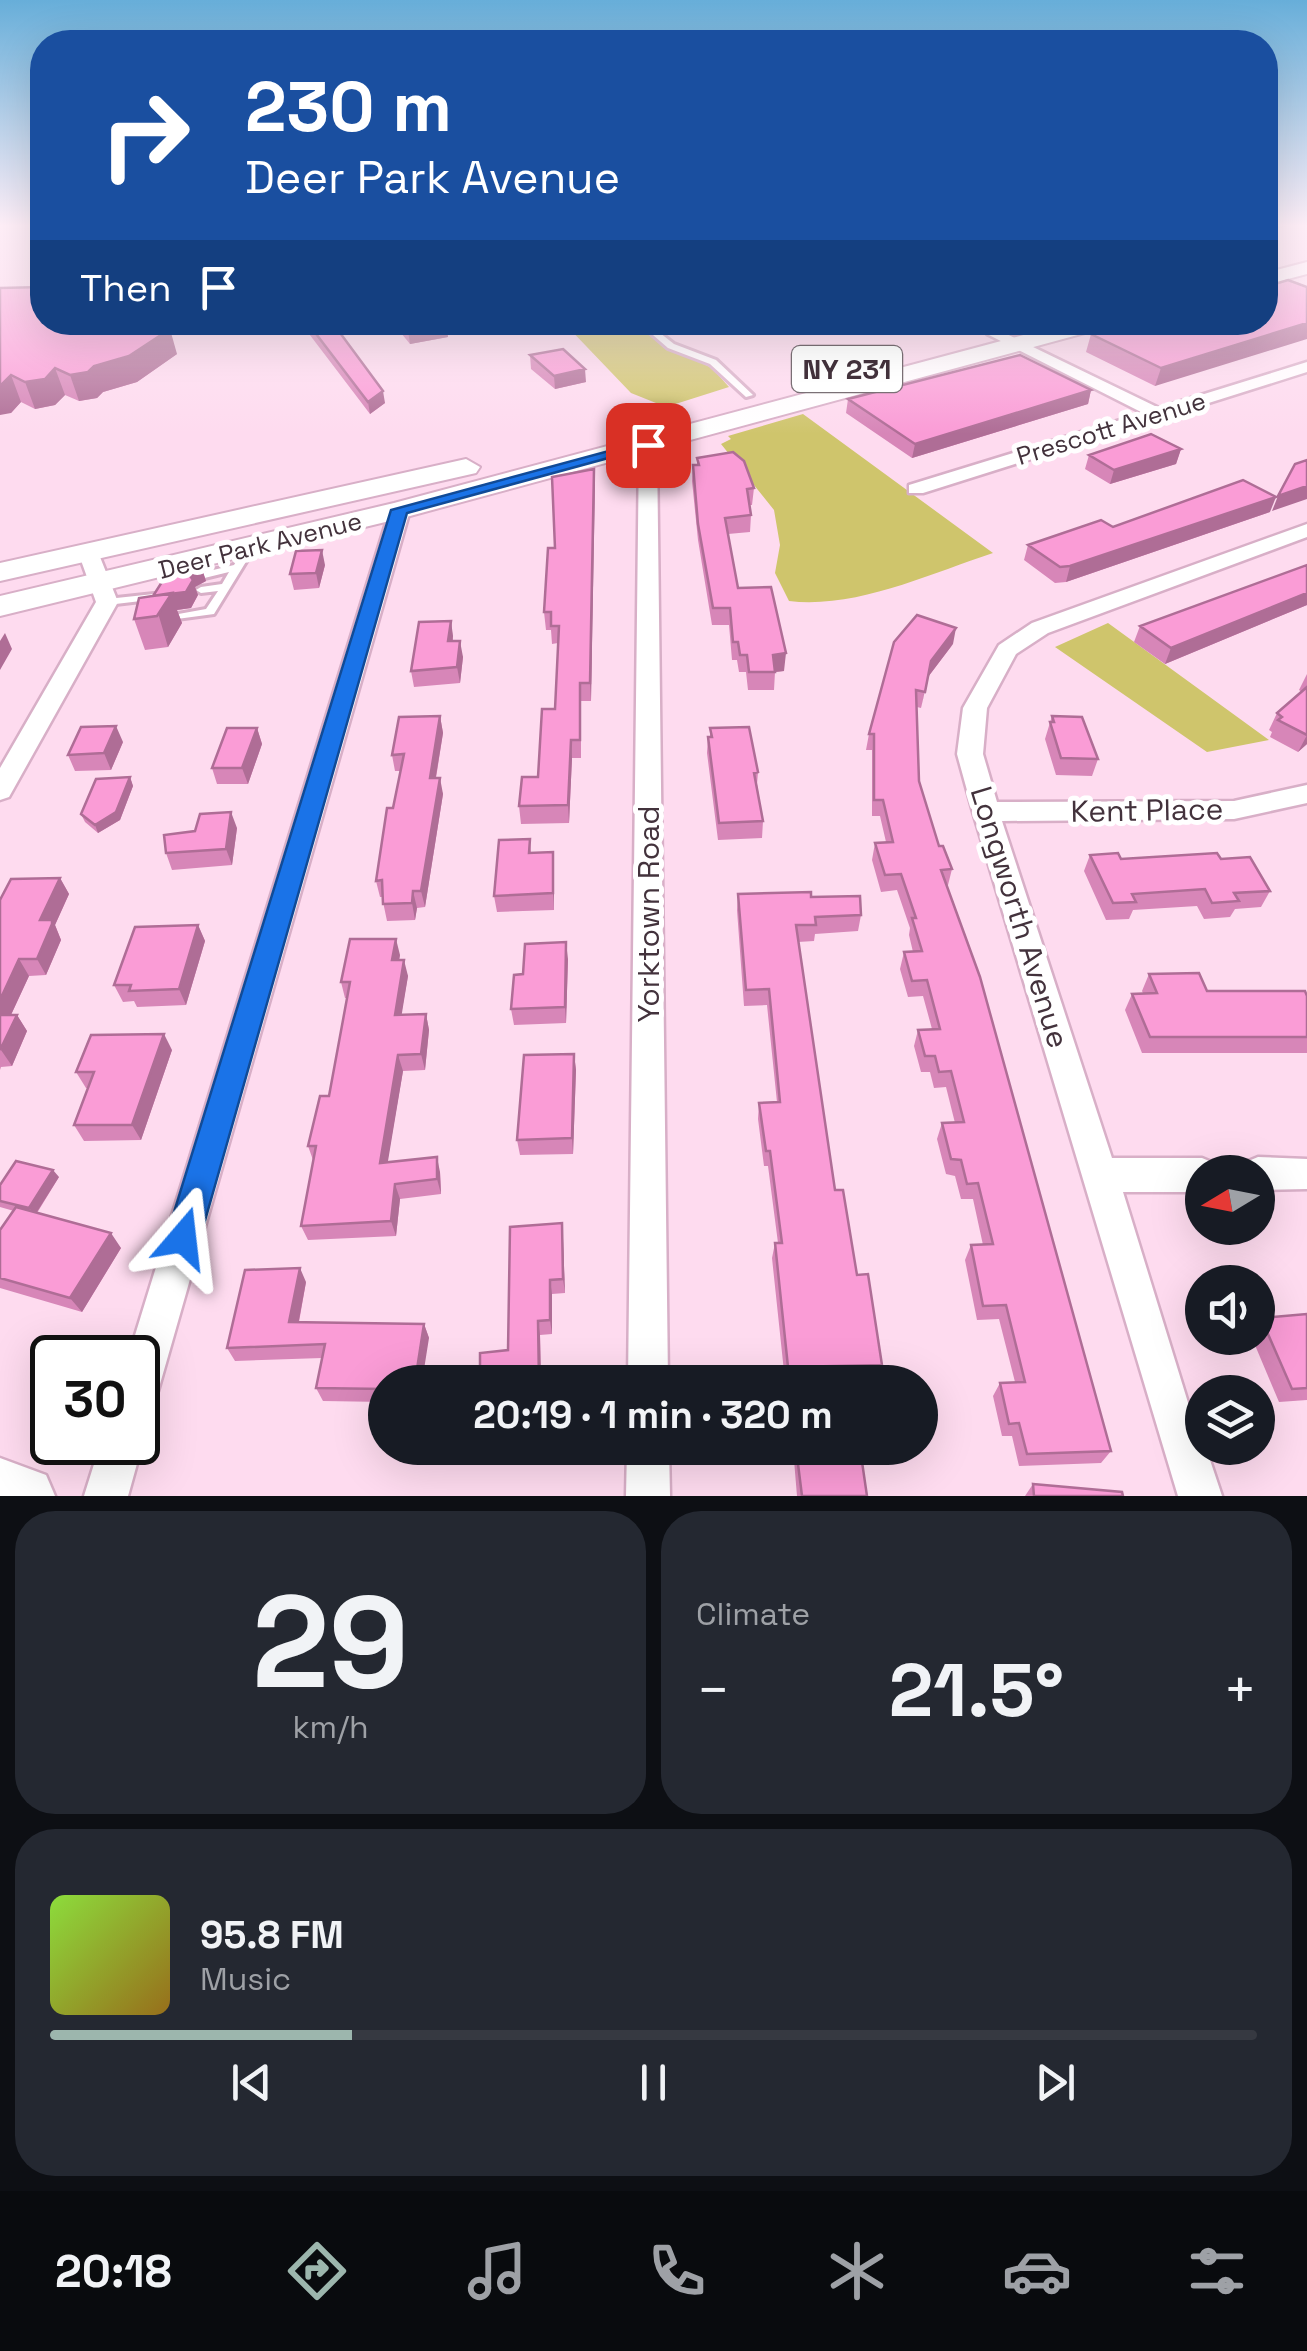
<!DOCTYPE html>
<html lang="en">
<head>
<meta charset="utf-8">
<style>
	:root { --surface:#171b24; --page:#242831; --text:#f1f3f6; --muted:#9ea1a6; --line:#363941; --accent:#9cb6ad }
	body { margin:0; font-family:"Space Grotesk",sans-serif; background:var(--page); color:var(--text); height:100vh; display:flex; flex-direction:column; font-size:38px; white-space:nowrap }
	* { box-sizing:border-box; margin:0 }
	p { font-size:32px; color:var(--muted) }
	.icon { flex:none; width:55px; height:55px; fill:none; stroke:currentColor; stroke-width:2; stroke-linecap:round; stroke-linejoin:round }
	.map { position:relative; height:1496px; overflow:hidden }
	.drawer { display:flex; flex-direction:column; gap:15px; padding:15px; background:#0d0f14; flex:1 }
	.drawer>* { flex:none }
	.top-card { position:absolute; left:30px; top:30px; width:1248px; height:305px; border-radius:40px; box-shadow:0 10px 40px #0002; background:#1a4fa0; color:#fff; overflow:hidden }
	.needle { width:65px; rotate:260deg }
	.buttons { position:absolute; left:1185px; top:1155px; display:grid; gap:20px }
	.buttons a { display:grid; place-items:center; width:90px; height:90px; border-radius:50%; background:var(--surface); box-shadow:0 10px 40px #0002; font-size:50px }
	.speed { position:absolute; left:30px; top:1335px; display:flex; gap:20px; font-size:50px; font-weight:700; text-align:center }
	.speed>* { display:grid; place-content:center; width:130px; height:130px; border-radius:50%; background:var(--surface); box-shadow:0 10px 40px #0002; line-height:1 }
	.speed .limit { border:5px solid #111; border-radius:15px; background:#fff; color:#111 }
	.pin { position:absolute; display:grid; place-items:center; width:85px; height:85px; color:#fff; margin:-42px; border-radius:20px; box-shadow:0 5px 15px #0006 }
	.me { position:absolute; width:110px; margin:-55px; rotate:17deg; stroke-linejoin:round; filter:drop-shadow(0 0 8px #0008) }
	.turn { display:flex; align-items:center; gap:35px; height:210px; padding:0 50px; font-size:45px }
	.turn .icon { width:130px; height:130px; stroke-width:2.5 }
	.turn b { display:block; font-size:70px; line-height:85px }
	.then { display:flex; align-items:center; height:95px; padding:0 50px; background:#0003; gap:20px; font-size:38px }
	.big { font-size:75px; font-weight:800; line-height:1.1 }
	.drawer .card { flex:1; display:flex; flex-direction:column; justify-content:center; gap:15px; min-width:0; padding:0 35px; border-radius:40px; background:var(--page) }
	.drawer .dial { align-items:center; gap:0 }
	.dial b { font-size:130px; line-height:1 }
	.song { display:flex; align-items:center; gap:30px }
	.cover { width:120px; height:120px; border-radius:15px; background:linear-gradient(135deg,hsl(90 70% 55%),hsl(40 70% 35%)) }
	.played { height:10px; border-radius:5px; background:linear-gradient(90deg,var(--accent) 25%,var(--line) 25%) }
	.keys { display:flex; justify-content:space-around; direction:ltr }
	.heat { display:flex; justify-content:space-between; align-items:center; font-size:55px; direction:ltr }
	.drawer .tiles { flex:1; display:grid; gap:15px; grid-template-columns:1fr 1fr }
	.card:last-child { grid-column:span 2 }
	.trip { position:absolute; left:368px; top:1365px; width:570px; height:100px; border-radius:50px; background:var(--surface); box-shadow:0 10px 40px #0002; font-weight:800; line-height:100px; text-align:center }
	.tabs { display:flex; height:160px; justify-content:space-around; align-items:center; background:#090b0e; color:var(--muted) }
	.tabs .icon { width:70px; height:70px }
	.tabs .current { color:var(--accent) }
	.tabs b { font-size:45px; color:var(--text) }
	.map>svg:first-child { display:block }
</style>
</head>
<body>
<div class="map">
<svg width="1307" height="1496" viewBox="0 0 1307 1496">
	<rect width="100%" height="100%" fill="#fedbef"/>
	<path fill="#cfc56c" d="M564 323H660L661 343 712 368 729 387 666 407 631 393Z
		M803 414 993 553C929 574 856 609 789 601L775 573 780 545 774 510 721 444 731 439 728 436Z
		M1108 623 1269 740 1207 752 1055 647Z"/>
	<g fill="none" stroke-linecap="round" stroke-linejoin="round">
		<defs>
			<path id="service" d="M638 322H646L674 344 716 360 753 395 746 397 710 364 668 348Z
				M250 544 255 547 214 614 162 621 161 619 162 617 206 609 218 591 201 593 196 590 201 587 222 584 229 572 188 582 183 579 184 577 234 565 246 545Z
				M154 594 158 595 159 597 158 599 107 605 102 602 107 599Z"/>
			<path id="minor" d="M992 327 1159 408 1307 362V372L923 493H909V485L1143 413 987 334V328Z
				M648 440 657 445 668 1382H628L639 445Z
				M400 504 410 510 158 1391 152 1405 138 1411V1358H128L390 510Z
				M1307 524V537L1048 633 1016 654 987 708 983 754 997 802 1234 801 1307 785V803L1234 819 1002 821 1112 1158H1202L1214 1163 1219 1172H1202V1192H1123L1202 1448H1206L1222 1496H1178L973 812 957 754 963 708 999 645 1032 623Z
				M88 546 98 552 118 602 9 797 0 800V768L96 602 78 552Z
				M1258 1157 1307 1159V1189L1258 1190V1172H1241L1246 1162Z
				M138 1429 143 1442 128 1496H84L101 1442H138Z
				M627 1448H669L670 1496H626Z"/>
			<path id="secondary" d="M0 1458 46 1475 55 1496H0Z"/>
			<path id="primary" d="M1307 262V274L1265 285V273Z
				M1072 322H1110L1107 327 410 516 0 616V596L394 503Z
				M466 459 480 467 476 473 0 581V563Z"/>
		</defs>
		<use href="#service" stroke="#d8afc7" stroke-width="6"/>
		<use href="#minor" stroke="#d8afc7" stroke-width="5"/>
		<use href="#secondary" stroke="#d8afc7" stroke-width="5"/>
		<use href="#primary" stroke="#d8afc7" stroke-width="4"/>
		<use href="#service" fill="#fff" fill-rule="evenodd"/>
		<use href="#minor" fill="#fff" fill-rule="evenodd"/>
		<use href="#secondary" fill="#fff" fill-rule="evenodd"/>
		<use href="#primary" fill="#fff" fill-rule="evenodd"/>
	</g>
	<path fill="#d786b8" d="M0 288 42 322 113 333 177 354 137 382 103 392 97 398 79 401 65 395 55 405 35 409 21 402 11 413Z
		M300 322H332L385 403 370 414Z
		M392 322H445L448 337 410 344Z
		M820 322H901L840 335Z
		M1265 322 1155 386 1086 352 1091 334Z
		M530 355 586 382 555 389 531 369Z
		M1091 390 1088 404 912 458 846 413 848 399Z
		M1181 449 1176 464 1110 484 1085 469 1089 455Z
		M697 458 754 488 752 505H750L751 515 750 532 728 534 738 588 784 671 775 672 774 690H748L746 672H739L737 660H732L729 625H712L698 540 692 481 693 465H697Z
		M594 469 591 701H581V758H572L569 823 521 824 519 806 538 777 555 709 558 643 552 644 551 630H546L544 612 555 548Z
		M1270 512 1066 582 1055 583 1024 560 1028 545 1113 527Z
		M325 565 319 588 294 590 290 574Z
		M1307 565V605L1165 664 1134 642 1140 626Z
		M201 566 206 581 195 587 198 595 191 608 177 610 182 623 168 647 145 650 134 619 153 596Z
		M451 621 453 641 463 657 460 683 414 687 411 671Z
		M953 644 928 677 921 708 917 707 919 781 939 846 952 869 948 885H946L1111 1451 1101 1463 1019 1466 1012 1436H1002L993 1396 1000 1383 1015 1382 999 1319 977 1320 965 1260 971 1245H983L973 1199H961L955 1176 946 1174 937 1139 942 1123H955L946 1087 934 1088 930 1072H921L914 1046 918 1030 932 1029 923 996 908 997 900 969 904 952H913L909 935 910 928 897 890 881 892 872 860 875 843 886 842 880 816H872V750H866L869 734Z
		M1307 674V744L1298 752 1270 737 1272 732 1269 730 1277 713 1302 692 1299 690Z
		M440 716 443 733 436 778 443 794 425 907 417 908 415 920 387 921 382 897H380L376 881 401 771H395L392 755Z
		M1052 716 1098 759 1092 776 1056 775 1045 739Z
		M257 728 262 744 248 784H217L212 768Z
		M710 728 758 772 757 784 763 821 762 838 718 840 707 753 708 737H710Z
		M123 742 111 770 75 771 68 755Z
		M130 777 133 786 120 820 98 833 85 822 81 814Z
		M237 828 232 865 172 870 166 853Z
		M530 839 531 853 553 852 554 910 497 912 494 896Z
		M1090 855 1121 859H1221L1270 891 1261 907 1235 909 1230 917 1204 919 1197 906 1133 910 1129 919 1106 920 1084 871Z
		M60 878 69 894 55 925 61 940 46 975 29 976 11 1015H17L27 1031 12 1066 1 1067 0 1070V900Z
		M738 894 811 897 861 915 858 931 815 934 814 941 798 942 835 1190 882 1365 877 1378 785 1381 772 1258 775 1243H778L768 1166H764L758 1119 759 1103 777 1102 767 1005 744 1006 737 910Z
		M198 925 205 941 186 1005 137 1007 134 1001 123 1002 114 985Z
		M400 955 399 960 408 976 401 1015 426 1014 429 1030 425 1070 403 1071 387 1163 440 1172 441 1194 400 1199 396 1236 308 1240 301 1226 313 1160 308 1146 329 1096 347 998H345L341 982Z
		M568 959 566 1023 514 1025 511 1009Z
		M1149 974 1207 991 1307 996V1053H1142L1125 1010 1132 994 1143 993 1142 991Z
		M172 1050 141 1140 84 1141 74 1125 88 1088H86L76 1072Z
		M574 1054 576 1070 573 1154 520 1155 517 1140Z
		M59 1177 37 1213 121 1248 82 1312 0 1288V1230L14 1211 0 1207V1185Z
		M562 1223 565 1293 552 1294V1334L540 1335 541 1382H480L508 1350Z
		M306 1282 299 1322 424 1324 429 1338 385 1382V1402L323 1401 316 1388 322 1358 235 1361 227 1348Z
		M1307 1314V1400L1279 1402 1252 1338H1258V1322L1261 1318Z
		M793 1448H796L867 1496H797Z
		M1033 1484 1123 1496H1025Z"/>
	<path fill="#af6d96" d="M1265 224H1297L1265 231Z
		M845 322H901L840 335 842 323Z
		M1307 323V339L1155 386 1161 368Z
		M446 324 448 337 410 344 408 331Z
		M170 329 177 354 137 382 103 392 97 398 79 401 70 375 94 366Z
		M55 368 65 395 55 405 35 409 25 382Z
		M585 369 586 382 555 389 554 376Z
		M11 375 21 402 11 413 0 415V386Z
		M1091 390 1088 404 912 458 915 444Z
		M383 391 385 403 370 414 368 402Z
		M1181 449 1176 464 1110 484 1114 470Z
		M594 469 595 485 591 701 590 683Z
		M1307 486V499L1272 511 1278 496Z
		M1276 497 1270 512 1066 582 1070 566Z
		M322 550 325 565 319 588 316 573Z
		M201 566 206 581 195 587 198 595 191 608 177 610 182 623 168 647 158 613 188 573Z
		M1307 593V605L1165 664 1171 648Z
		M451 621 453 636 451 657 448 641Z
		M956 628 953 644 928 677 921 708 931 661Z
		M5 633 12 649 0 670V641Z
		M460 641 463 657 460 683 457 667Z
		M786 653 784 671 775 672 773 655Z
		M440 716 443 733 433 794 430 778Z
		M116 726 123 742 111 770 104 753Z
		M257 728 262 744 248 784 242 768Z
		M1307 735V744L1298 752Z
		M571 740 572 758 569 823 568 805Z
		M130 777 133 786 120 820 98 833 95 825Z
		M440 778 443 794 425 907 421 891Z
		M231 812 237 828 232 865 226 849Z
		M553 852 554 868V910L553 893Z
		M60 878 69 894 55 925 61 940 46 975 37 959 40 920Z
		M413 891 417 908 415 920 412 903Z
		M198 925 205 941 186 1005 179 989Z
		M396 939 400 955 396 976 392 960Z
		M566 942 568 959 566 1023 565 1007Z
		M19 959 29 976 3 1032 0 1026V1000Z
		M404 960 408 976 399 1031 395 1015Z
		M426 1014 429 1030 425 1070 421 1054Z
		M17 1015 27 1031 12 1066 1 1050Z
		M164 1034 172 1050 141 1140 132 1125Z
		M574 1054 576 1070 573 1154 572 1138Z
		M398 1055 403 1071 385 1179 380 1163Z
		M437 1157 440 1172 441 1194 437 1179Z
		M53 1170 59 1177 35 1215 29 1208Z
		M395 1184 400 1199 396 1236 391 1221Z
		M562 1223 563 1238 565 1293 563 1279Z
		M111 1233 121 1248 82 1312 70 1298Z
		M300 1268 306 1282 296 1336 289 1322Z
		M550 1280 552 1294V1334L550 1320Z
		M538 1321 540 1335 541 1382H539Z
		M424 1324 429 1338 422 1382H415Z"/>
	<path fill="#fa9cd6" stroke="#af6d96" stroke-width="2.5" d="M1288 280 1307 287V323L1161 368 1091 334 1129 322H1265V287Z
		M42 287V322H94L113 333 125 323 128 322H148L170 329 129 356 94 366 88 372 70 375 55 368 45 379 25 382 11 375 0 386V288Z
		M307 322H332L383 391 368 402Z
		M401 322H445L446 324 408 331Z
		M563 349 585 369 554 376 530 355Z
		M1020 355 1091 390 915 444 848 399Z
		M1151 434 1181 449 1114 470 1089 455Z
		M733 452 744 461 754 488 747 489 751 515 725 518 738 588 771 587 786 653 773 655 775 672H749L747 655H740L738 642H733L730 608H713L698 524 693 465H699L697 458Z
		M1307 460V486L1278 496 1295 464Z
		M594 469 590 683H580V740H571L568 805 519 806 522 777H538L542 709H555L559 626H551V612H544L548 548H555L552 477Z
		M1243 480 1276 497 1070 566 1060 567 1028 545 1101 520 1113 527Z
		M322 550 316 573 290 574 296 551Z
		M1307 565V593L1171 648 1140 626Z
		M201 566 188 573 193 580 186 592 153 596 167 574Z
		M172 593 157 616 134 619 139 598Z
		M917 615 956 628 931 661 925 692 916 690 919 781 939 846H943L952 869 941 870 980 977 1111 1451 1027 1454 1019 1423 1009 1424 1000 1383 1025 1382 1006 1305 983 1306 971 1245 993 1244 978 1183 967 1184 961 1160 951 1159 942 1123 964 1122 951 1071 939 1072 935 1056H925L918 1030 940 1029 927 980 912 981 904 952 922 951 912 918H916L901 874 885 875 875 843 893 842 883 800H874V734H869L894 642Z
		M451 621 448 641H460L457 667 411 671 419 622Z
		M1307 687V735L1278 720 1282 717 1277 713Z
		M440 716 430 778H440L421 891H413L412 903 383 904 382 880 376 881 387 808H393L404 754 392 755 399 717Z
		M1052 716 1082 717 1098 759 1061 758 1050 722H1054Z
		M116 726 104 753 68 755 81 727Z
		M749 727 758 772 754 773 763 821 719 823 708 737H712L710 728Z
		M227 728H257L242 768H212Z
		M130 777 116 812 95 825 81 814 96 779Z
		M231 812 226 849 166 853 164 835 195 831 200 814Z
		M530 839 529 853 553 852V893L494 896 499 840Z
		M1118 853 1121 859 1217 853 1221 859 1250 857 1270 891 1234 893 1239 901 1212 903 1205 889 1132 894 1136 902 1113 903 1090 855Z
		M60 878 40 920H52V924L37 959H19L0 1000V900L11 879Z
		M811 892V897L860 896 861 915 815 917 816 925H796L835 1190H843L857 1275 868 1274 882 1365 788 1367 775 1243H782L770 1151H766L759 1103 780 1102 769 989 746 990 738 894Z
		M198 925 179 989 129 991 131 985H114L135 927Z
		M350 939H396L392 960H404L395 1015 426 1014 421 1054 398 1055 380 1163 437 1157V1179L395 1184 391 1221 301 1226 316 1146H308L320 1096H329L350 982H341Z
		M566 942 565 1007 511 1009 514 975 523 974 525 944Z
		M1199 973 1207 991H1305L1307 996V1037H1150L1132 994 1157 993 1149 974Z
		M0 1015H17L0 1050Z
		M164 1034 132 1125H74L94 1072H76L91 1035Z
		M574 1054 572 1138 517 1140 524 1055Z
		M16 1161 53 1170 29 1208 0 1201V1185Z
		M16 1207 111 1233 70 1298 0 1278V1230Z
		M562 1223 563 1279 550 1280V1320L538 1321 539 1382H480V1353L508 1350 510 1227Z
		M300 1268 289 1322 424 1324 415 1382H385V1389L316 1388 325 1344 227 1348 245 1270Z
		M1307 1314V1388L1292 1389 1261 1318Z
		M796 1448H860L867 1496H802Z
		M1033 1484 1122 1492 1123 1496H1034Z"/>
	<linearGradient id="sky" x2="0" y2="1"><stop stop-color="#67aed9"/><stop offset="0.52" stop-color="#ffeff8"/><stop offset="1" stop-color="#ffeff8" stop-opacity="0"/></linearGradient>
	<rect width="1307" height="434" fill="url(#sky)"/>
	<path fill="#1a73e8" stroke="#114b97" stroke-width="2.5" d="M642 442 656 445 407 513 200 1238 195 1250 183 1255 171 1250 166 1238 391 510Z"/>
	<g text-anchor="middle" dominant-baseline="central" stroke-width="10" stroke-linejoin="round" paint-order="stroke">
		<g font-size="25" fill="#43323c" stroke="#fff">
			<text transform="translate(1111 428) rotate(-17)">Prescott Avenue</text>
			<text transform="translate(260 545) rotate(-14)">Deer Park Avenue</text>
		</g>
		<rect fill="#fff" stroke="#7b7076" stroke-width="2.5" x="792" y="346" width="110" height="46" rx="8"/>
		<g font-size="28" font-weight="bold" fill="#43323c">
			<text x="847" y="369">NY 231</text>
		</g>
		<g font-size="30" fill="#43323c" stroke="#fff">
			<text transform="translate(1147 810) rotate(-1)">Kent Place</text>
			<text transform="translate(648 914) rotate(-90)">Yorktown Road</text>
			<text transform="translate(1020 917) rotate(73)">Longworth Avenue</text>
		</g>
	</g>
</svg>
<div class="buttons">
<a><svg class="needle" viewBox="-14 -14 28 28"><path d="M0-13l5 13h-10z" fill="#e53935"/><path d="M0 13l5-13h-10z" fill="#9ea1a6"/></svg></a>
<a><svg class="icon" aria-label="sound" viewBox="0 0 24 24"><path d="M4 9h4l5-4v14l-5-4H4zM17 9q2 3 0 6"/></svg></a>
<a><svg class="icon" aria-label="layers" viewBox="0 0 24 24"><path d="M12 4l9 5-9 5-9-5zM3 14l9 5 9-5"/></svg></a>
</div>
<div class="speed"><div class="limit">30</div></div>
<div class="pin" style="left:648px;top:445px;background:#d93025"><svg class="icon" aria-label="arrive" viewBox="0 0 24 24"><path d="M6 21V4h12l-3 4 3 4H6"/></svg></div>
<svg class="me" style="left:183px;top:1238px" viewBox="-20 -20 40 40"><path d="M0-17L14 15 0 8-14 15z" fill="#1a73e8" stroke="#fff" stroke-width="4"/></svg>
<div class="trip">20:19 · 1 min · 320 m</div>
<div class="top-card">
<div class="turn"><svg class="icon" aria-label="right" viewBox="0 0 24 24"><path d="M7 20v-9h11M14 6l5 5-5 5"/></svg><div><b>230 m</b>Deer Park Avenue</div></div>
<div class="then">Then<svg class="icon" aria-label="arrive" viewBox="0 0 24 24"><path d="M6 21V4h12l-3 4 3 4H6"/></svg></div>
</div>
</div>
<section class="drawer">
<div class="tiles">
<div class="card dial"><b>29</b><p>km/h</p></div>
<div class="card"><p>Climate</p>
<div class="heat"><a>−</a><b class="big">21.5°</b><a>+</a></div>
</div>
<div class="card">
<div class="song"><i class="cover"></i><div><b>95.8 FM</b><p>Music</p></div></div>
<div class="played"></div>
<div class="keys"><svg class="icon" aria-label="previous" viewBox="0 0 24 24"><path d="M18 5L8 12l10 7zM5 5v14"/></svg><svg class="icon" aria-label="pause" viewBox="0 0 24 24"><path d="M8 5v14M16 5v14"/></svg><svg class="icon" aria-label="next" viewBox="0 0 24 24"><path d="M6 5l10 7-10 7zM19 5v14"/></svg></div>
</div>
</div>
</section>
<nav class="tabs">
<b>20:18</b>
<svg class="icon current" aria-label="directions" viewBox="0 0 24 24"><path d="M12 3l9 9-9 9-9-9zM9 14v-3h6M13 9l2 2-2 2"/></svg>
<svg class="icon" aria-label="music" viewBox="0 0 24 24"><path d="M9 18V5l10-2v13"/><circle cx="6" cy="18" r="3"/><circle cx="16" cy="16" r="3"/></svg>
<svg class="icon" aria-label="phone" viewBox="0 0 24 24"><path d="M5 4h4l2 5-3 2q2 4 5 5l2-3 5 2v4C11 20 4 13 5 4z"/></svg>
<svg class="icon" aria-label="climate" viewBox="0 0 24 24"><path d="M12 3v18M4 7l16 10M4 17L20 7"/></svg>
<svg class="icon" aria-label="car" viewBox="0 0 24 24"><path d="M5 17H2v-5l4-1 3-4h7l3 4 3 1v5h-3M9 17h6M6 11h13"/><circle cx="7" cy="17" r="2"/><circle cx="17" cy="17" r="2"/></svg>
<svg class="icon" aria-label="filters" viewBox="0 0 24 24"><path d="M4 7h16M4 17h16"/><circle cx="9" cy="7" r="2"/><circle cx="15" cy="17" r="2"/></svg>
</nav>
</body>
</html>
